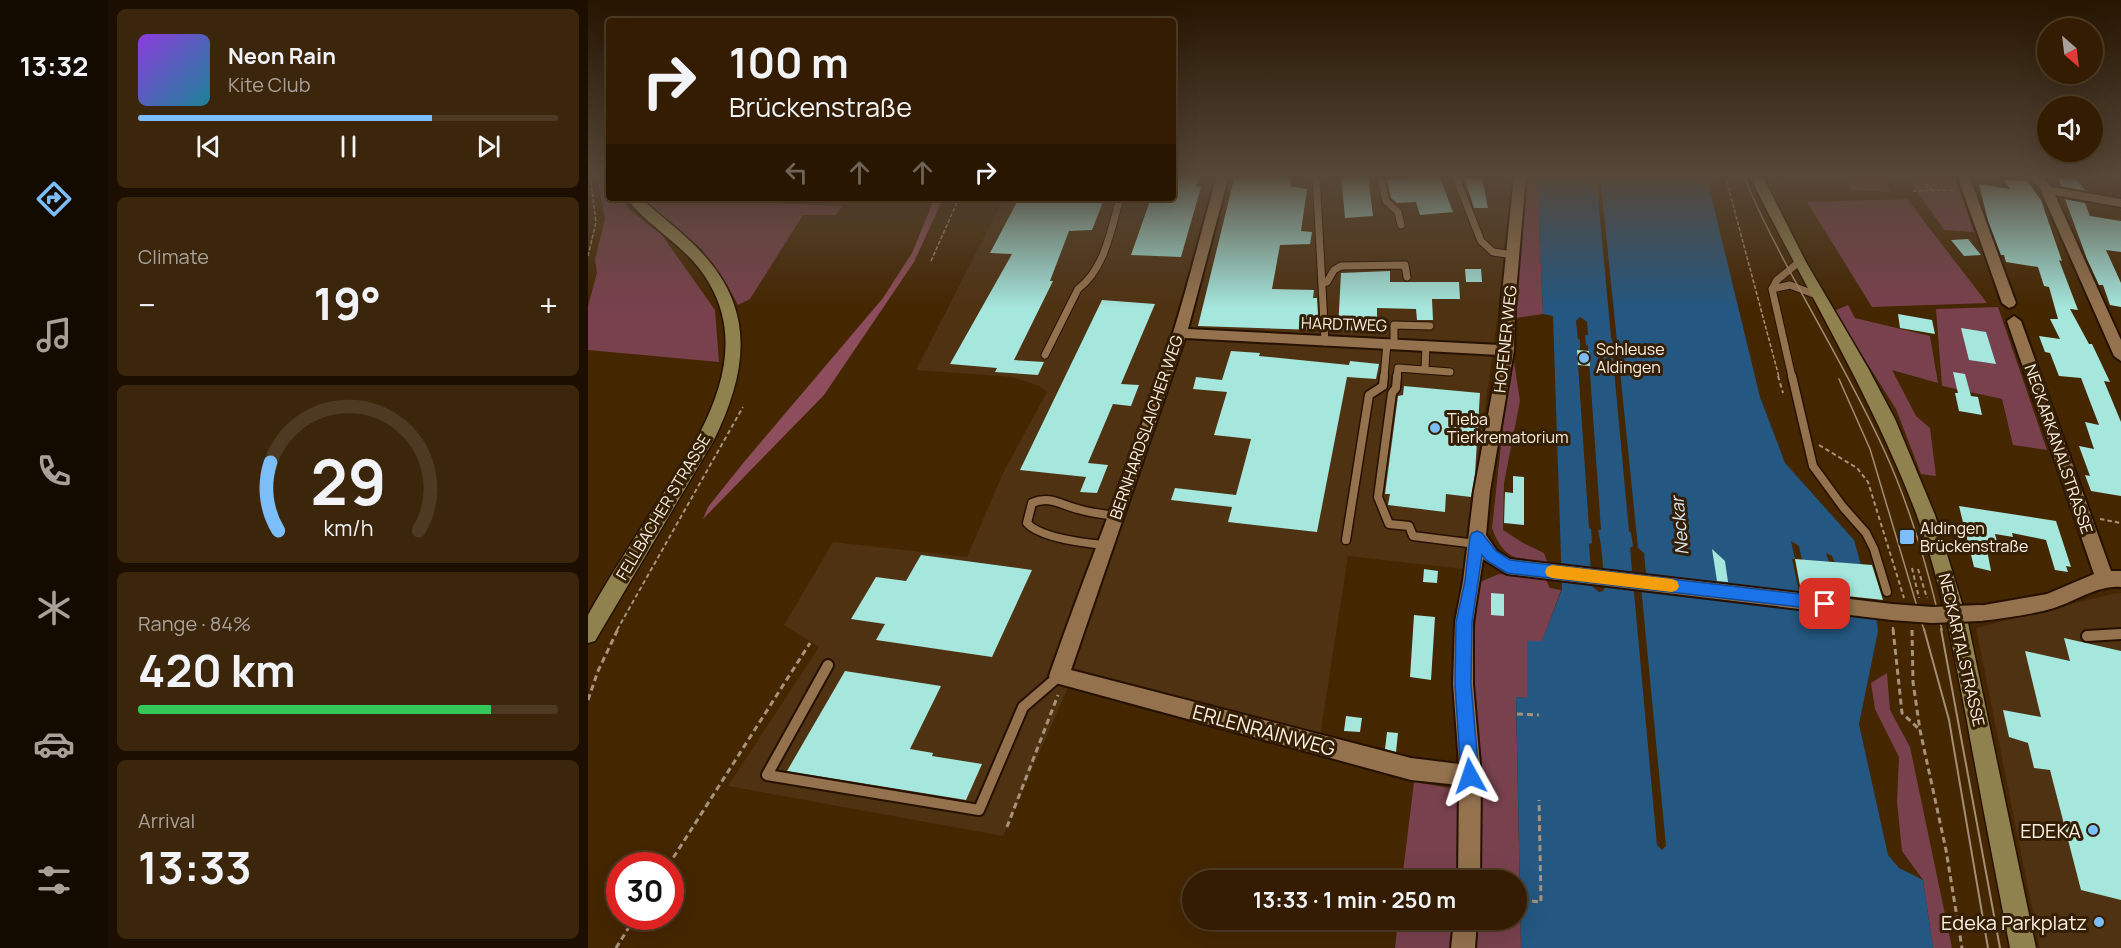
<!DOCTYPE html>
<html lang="en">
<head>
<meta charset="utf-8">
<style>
	:root { --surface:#331c01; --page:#3b250b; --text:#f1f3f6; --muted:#a9a199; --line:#4e3a23; --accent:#7cbef9 }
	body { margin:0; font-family:Manrope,sans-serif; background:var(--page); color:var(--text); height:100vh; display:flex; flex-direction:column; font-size:22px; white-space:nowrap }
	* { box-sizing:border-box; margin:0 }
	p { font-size:20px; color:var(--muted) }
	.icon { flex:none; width:33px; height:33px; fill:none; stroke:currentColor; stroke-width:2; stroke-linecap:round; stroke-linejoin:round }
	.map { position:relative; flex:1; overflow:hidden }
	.details { display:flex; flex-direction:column; gap:9px; padding:9px; background:#1c0f01; width:480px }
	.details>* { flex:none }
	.guide { position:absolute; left:18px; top:18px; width:570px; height:183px; border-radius:6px; box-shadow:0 6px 24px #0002,0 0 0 2px var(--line); background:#331c01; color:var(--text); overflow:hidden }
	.needle { width:39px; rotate:152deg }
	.buttons { position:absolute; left:1449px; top:18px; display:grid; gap:12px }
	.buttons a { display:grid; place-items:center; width:66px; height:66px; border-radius:50%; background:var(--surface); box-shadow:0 6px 24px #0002,0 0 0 2px var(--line); font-size:30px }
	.speed { position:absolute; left:18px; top:852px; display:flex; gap:12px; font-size:30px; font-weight:700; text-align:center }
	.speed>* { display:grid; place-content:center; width:78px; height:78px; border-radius:50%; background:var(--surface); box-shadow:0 6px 24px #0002,0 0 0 2px var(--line); line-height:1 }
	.speed .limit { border:9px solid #d22; background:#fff; color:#111 }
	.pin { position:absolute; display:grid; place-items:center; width:51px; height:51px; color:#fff; margin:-26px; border-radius:12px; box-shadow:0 3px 9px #0006 }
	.me { position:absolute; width:66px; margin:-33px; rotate:355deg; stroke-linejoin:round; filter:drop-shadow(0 0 4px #0008) }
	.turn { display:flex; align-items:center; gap:21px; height:126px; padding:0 24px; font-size:27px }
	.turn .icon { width:78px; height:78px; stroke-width:2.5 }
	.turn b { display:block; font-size:42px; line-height:51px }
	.lanes { display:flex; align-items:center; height:57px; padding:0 24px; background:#0003; justify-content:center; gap:30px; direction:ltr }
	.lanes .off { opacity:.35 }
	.big { font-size:45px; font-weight:700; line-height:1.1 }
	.details .card { flex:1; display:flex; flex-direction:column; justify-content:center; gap:9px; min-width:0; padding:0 21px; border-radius:9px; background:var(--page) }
	.details .dial { align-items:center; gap:0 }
	.dial svg { height:156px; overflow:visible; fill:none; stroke:var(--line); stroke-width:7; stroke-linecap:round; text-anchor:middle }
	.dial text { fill:var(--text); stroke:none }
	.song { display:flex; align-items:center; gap:18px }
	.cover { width:72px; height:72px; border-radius:9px; background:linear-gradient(135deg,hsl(270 70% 55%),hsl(190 70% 35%)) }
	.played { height:6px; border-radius:3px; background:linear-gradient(90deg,var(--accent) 70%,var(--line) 70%) }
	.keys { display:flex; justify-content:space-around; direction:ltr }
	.heat { display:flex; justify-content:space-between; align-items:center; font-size:33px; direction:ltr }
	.charge { height:9px; border-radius:4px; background:linear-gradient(90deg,#34c759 84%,var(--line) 0) }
	.trip { position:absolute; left:594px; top:870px; width:345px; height:60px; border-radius:30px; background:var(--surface); box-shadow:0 6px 24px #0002,0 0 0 2px var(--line); font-weight:700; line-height:60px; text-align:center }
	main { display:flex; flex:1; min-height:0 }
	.tab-bar { display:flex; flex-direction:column; width:108px; justify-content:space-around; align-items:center; background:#140b00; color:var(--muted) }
	.tab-bar .icon { width:42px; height:42px }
	.tab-bar .on { color:var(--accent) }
	.tab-bar b { font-size:27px; color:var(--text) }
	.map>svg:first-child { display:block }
</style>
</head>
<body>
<main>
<nav class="tab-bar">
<b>13:32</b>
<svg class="icon on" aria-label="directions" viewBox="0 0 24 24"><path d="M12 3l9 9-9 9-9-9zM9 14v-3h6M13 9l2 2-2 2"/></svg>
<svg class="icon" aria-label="music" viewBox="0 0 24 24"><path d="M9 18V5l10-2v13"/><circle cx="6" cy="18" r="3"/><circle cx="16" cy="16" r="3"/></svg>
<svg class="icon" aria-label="phone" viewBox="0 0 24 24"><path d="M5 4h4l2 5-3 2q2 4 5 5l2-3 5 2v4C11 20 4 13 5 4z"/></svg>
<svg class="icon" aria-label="climate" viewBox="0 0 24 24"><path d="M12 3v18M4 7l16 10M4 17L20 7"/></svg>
<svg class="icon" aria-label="car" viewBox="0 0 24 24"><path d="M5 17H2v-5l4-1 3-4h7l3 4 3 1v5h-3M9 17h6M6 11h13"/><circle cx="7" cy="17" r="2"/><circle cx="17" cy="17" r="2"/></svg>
<svg class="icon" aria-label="filters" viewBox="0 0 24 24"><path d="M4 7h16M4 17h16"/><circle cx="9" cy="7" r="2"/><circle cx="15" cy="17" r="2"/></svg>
</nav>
<section class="details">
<div class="card">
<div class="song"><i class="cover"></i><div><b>Neon Rain</b><p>Kite Club</p></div></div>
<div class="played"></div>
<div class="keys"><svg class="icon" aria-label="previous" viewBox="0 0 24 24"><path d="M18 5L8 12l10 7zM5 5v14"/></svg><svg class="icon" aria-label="pause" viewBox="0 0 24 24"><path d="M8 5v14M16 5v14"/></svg><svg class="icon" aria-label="next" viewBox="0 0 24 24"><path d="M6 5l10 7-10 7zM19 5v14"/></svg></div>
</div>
<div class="card"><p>Climate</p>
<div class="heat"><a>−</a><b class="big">19°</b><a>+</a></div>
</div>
<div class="card dial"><svg viewBox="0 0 100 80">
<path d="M14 69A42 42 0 1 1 86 69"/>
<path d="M14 69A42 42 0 0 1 10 34" stroke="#7cbef9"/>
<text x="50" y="56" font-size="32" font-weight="700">29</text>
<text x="50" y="72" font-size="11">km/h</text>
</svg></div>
<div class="card"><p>Range · 84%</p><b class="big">420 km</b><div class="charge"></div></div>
<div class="card"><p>Arrival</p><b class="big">13:33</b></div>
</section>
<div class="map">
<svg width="1533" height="948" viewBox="0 0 1533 948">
	<rect width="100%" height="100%" fill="#442601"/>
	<path fill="#4e3212" d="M585 175H929L875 569 760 556 732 737 486 674 415 836 140 786 231 647 196 625 245 542 379 557 415 473 459 392 451 386 424 377 328 370 416 198H585Z
		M1533 593V948H1452L1388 628 1524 594Z"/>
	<path fill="#78414d" d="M9 175H19L21 198H34L43 211 74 235 127 310 131 362 0 350V306L9 273 7 259 17 219Z
		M937 175H949L955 314 927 318Z
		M1256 175H1294L1303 192 1263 190Z
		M1318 175H1366L1386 232 1356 230Z
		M53 198 254 206 248 215H215L162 299 150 305 138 283 114 250Z
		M1319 199 1399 303 1284 307 1219 202Z
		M1260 305 1267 318 1342 336 1350 383 1304 370 1328 416 1342 428 1348 476 1333 474 1308 409 1246 311Z
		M1410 307 1459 450 1425 445 1414 399 1354 386 1348 309Z
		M922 362H926L932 401 916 483 915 530 935 543 956 553 960 564C930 561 915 559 904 528Z
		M911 574 957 578 962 588 973 590 954 642 939 641V698L928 697 933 948H807L810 920H928V880H814L826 782 862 788 882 776 875 684 886 686 885 645 892 582Z
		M1299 673 1302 710 1322 747 1364 948H1345L1335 880 1314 851 1309 802 1311 757 1287 709 1283 683Z"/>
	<path fill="#8e4d5c" d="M354 201 326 262 236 395 115 519 120 507 156 462 295 298 324 253 345 202Z"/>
	<path fill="#245781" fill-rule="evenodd" d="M949 175H1008L1023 337 1026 347 1024 348 1041 531 1043 533 1045 546 1042 548 1069 845 1074 850 1078 846 1053 586 1058 574 1056 553 1050 548 1012 175H1118L1172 397 1197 463 1266 540 1273 565 1247 563 1244 556 1238 553 1241 562 1214 560 1211 546 1203 541 1207 559H1204L1211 592 1220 614 1221 600 1244 603 1249 622 1251 624 1257 615V604L1287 607 1290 631 1271 724 1300 855 1311 868 1335 880 1345 948H933L928 697 939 698V641H954L974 589 965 316 955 314ZM992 317 999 322 1000 335H997L998 345 1000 346 1013 530H1010L1013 545 1017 587 1015 591 1011 592 1004 586 1001 544 1004 543 1003 529 1001 528 989 350 992 349V340L990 339 988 321Z"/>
	<path fill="#a5e6dd" d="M585 175H612L608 186 613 187 593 257 543 255 563 198H585Z
		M647 175H704L702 186 719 189 713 231 724 232 722 244 692 245 684 289 726 290 725 298H729L730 315 728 330 610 326Z
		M753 175H780L785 216 757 218Z
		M851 175 865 212 832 215 828 202 809 203 803 198 799 180Z
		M876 177 894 178 900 208H886Z
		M1470 178 1488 179 1498 191 1473 186Z
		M1416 180 1439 181 1453 200 1474 261 1471 260 1490 310 1482 309 1501 344H1504L1522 382 1516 381 1533 422V496L1503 491 1497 475 1502 476 1491 446 1506 449 1497 422 1511 425 1493 378 1471 376 1462 353 1457 352 1451 336 1472 339 1462 319H1470L1461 287 1456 286 1450 267 1418 262 1416 255H1413L1400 221 1391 184 1422 189Z
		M431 198H498L496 202H515L504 230 481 231 462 281H465L426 360 456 362 450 375 407 372 409 368 362 364 424 254 402 253Z
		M1477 199 1497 203 1502 216 1533 221V252L1518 250 1533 283V307L1522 305 1515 285H1511L1499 259Z
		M1380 239 1393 255 1376 256 1363 240Z
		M877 269H893L894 282H878Z
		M802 271V282H871L872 299H844L845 320H829L828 309 789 308V331L750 330 753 273Z
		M514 300 567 304 533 384 551 385 543 406 525 404 500 463 520 465 509 493 492 492 498 477 432 470Z
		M1310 314 1344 320 1347 334 1312 328Z
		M1373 328 1398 332 1408 364 1381 360Z
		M989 350 1001 351 1002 366 990 365Z
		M643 351 672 353 671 356 761 365 762 361 791 364 788 379 759 377 729 532 640 522 644 507 583 500 587 488 648 495 663 439 626 435 639 392 605 389 608 377 634 380Z
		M1365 372 1377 374 1383 396 1390 397 1394 415 1371 411 1367 393H1370Z
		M816 386 892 393 887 474 883 497 858 494 857 512 800 505 802 494H797L810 396 815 395Z
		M925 476 936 477V525L916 523 917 492 925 493Z
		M1371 506 1468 521 1483 567 1478 566 1480 572 1467 570 1458 540 1424 533 1425 537 1407 534 1412 553 1399 550 1403 571 1386 567Z
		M1124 549 1137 561 1140 582 1129 581Z
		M333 555 444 570 404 657 288 640 297 624 263 619 288 577 318 581Z
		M1207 559 1284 565 1295 600 1213 591Z
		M836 569 850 571 849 583 835 582Z
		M903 593 916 594V616L903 615Z
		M826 615 847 617 843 680 822 677Z
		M1476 638 1533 651V900L1493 890 1462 770 1446 768 1440 743 1421 737 1415 710 1453 717 1437 651 1482 661Z
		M257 671 353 686 322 749 345 753 344 756 394 764 378 800 199 771Z
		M758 716 774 718 772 732 756 731Z
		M799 732 810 733 808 752 797 749Z"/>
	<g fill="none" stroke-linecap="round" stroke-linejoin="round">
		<defs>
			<path id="service-far2" d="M728 175 737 342
				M792 175 798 201 810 212 813 225
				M867 175 893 241 905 252 926 255
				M734 283 739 282 746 270 753 266 817 265 819 277
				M1184 289 1202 285 1231 296
				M806 344V325L842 326
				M457 355 490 289C517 269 523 229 532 198
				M837 370 838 345
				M796 377 799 343
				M809 377 810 368 862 372
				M1204 377 1184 289 1189 280 1211 262"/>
			<path id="service-far1" d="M809 376 808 388 804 393 790 497 801 524 821 526 825 536 888 544
				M1204 376 1225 466 1255 507 1278 533 1286 549 1299 592
				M758 540 781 395 795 386 796 376
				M516 545C496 543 452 538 439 523L444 503C462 495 473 505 490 509 502 513 515 514 528 516"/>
			<path id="service" d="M1499 636 1533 634
				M240 665 179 775 391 810 435 707 471 676"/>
			<path id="minor" d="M629 175H641L600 329 912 345 913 304 926 175H938L927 304 926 350 902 491 898 535 909 551 922 559 1304 604 1311 606 1313 612 1311 618 1304 620 919 574 895 559 885 622V684L893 776 892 880H870L871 785 823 780 464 682 461 676C501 561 548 449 585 333 601 281 614 228 629 175ZM597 338 911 355 886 491 875 581 867 622 865 684 871 764 823 758 483 670Z
				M1369 175H1381L1428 303 1426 306 1421 308 1414 303Z
				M1441 175H1454L1463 187 1533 199V207L1467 195 1533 340V361L1526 356 1453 191Z
				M1426 316 1433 321 1523 571H1533V587C1509 585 1489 601 1466 608 1442 615 1417 618 1392 621L1385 619 1383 613 1385 607 1459 594 1506 574 1419 321Z
				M866 920H889L887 948H863Z"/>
			<path id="secondary" d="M1161 175H1174L1218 262 1280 368 1307 419 1347 515 1380 623 1448 948H1422C1407 871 1392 793 1378 716 1365 648 1352 578 1328 513 1283 395 1217 288 1161 175Z
				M38 198H53C73 217 96 233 114 253 169 312 158 374 126 440L7 641 0 643V615C20 579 43 544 65 509 107 445 167 361 121 283 101 247 63 230 38 198Z"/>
		</defs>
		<use href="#service-far2" stroke="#261000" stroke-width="9"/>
		<use href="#service-far1" stroke="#261000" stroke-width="11"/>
		<use href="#service" stroke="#261000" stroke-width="14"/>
		<use href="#minor" stroke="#261000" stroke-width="4"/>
		<use href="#secondary" stroke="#261000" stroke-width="3"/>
		<path stroke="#a7927b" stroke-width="1.5" stroke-dasharray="4 2" stroke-linecap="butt" d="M1137 175 1191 377
			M1333 179 1344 190
			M1325 191 1366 190
			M0 256 8 222 2 175
			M343 261 371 198"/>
		<path stroke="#a7927b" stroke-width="2" stroke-dasharray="4.5 3" stroke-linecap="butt" d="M1190 376 1195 393
			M1231 445 1269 468 1280 482 1316 598
			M1512 519 1533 523
			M1324 568 1331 598
			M1330 569 1339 598
			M1305 627V630
			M29 630 155 407"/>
		<path stroke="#a7927b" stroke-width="3" stroke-dasharray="6 4" stroke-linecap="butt" d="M1305 629 1314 713 1332 730
			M1324 630 1325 682 1332 730 1358 850 1374 948
			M0 700 10 671 30 629
			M929 714 951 715
			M419 827 470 695
			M80 866 222 643
			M934 900 953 902 951 800
			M28 948 48 916"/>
		<use href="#service-far2" stroke="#94724e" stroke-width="7"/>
		<use href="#service-far1" stroke="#94724e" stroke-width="8"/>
		<use href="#service" stroke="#94724e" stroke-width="10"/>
		<use href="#minor" fill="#94724e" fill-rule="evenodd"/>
		<use href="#secondary" fill="#90824e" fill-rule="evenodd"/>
		<path stroke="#a28d75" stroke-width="1.5" d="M1155 175C1196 272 1254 357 1297 452 1323 509 1340 569 1354 630
			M1251 379 1282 449 1336 630"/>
		<path stroke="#a28d75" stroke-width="2" d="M1336 629 1361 720 1400 948
			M1353 629 1412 948"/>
		<defs>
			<path id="minor-bridge" d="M1304 612 1344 615 1392 613"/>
		</defs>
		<use href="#minor-bridge" stroke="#261000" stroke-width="20" stroke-linecap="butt"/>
		<use href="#minor-bridge" stroke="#94724e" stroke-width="16"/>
	</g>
	<linearGradient id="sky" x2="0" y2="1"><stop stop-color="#251501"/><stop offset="0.57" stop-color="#564738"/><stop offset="1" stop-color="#564738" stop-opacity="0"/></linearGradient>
	<rect width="1533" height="308" fill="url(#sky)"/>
	<path fill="#1a73e8" stroke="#114b97" stroke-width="1.5" d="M889 531 894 533 908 551 922 560 1237 597 1242 599 1244 604 1242 609 1237 610 919 573 898 560 894 555 884 622 883 684 891 776 888 782 882 785 876 782 873 776 867 684 868 622 877 581 882 537 884 533Z"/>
	<path fill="#f59e0b" d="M964 565 1084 579 1089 581 1091 586 1089 590 1084 592 964 578 959 576 957 572 959 567Z"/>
	<g fill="#7cbef9" stroke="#351f04" stroke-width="2">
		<circle cx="996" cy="358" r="6"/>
		<circle cx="847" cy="428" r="6"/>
		<rect x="1311" y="529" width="16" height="16" rx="3"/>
		<circle cx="1505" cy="830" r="6"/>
		<circle cx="1511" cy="922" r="6"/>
	</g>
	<g text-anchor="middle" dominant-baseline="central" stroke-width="6" stroke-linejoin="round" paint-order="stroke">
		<g font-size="16" fill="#fdf1e6" stroke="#351f04">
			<text transform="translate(756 324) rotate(2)">HARDTWEG</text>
			<text transform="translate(917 339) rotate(-84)">HOFENER WEG</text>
			<text transform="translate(558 427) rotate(-71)">BERNHARDSLAICHER WEG</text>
			<text transform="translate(1471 449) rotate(71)">NECKARKANALSTRASSE</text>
			<text transform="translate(75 507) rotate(-59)">FELLBACHER STRASSE</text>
			<text transform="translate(1374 650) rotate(77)">NECKARTALSTRASSE</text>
		</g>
		<g font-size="16" fill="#fdf1e6" stroke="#351f04" text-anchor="start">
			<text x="1008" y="349">Schleuse<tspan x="1008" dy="18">Aldingen</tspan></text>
			<text x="859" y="419">Tieba<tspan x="859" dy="18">Tierkrematorium</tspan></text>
			<text x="1332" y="528">Aldingen<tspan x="1332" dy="18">Brückenstraße</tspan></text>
		</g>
		<g font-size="18" font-style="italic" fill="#d7e5f3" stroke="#351f04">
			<text transform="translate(1091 526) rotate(-95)">Neckar</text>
		</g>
		<g font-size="20" fill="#fdf1e6" stroke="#351f04">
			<text transform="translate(676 730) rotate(15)">ERLENRAINWEG</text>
		</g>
		<g font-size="20" fill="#fdf1e6" stroke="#351f04" text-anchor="end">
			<text x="1493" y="830">EDEKA</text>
			<text x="1499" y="922">Edeka Parkplatz</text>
		</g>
	</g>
</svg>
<div class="buttons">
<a><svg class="needle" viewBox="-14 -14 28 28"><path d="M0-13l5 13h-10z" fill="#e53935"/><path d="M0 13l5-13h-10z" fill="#a9a199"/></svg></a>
<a><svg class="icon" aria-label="sound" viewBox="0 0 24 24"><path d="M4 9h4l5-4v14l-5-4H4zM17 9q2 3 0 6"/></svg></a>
</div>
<div class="speed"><div class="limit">30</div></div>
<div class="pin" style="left:1237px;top:604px;background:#d93025"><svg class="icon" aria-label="arrive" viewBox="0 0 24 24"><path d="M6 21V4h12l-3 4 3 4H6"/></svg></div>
<svg class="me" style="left:882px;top:776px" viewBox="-20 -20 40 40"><path d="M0-17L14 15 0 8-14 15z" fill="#1a73e8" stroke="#fff" stroke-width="4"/></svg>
<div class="trip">13:33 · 1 min · 250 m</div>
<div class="guide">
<div class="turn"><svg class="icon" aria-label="right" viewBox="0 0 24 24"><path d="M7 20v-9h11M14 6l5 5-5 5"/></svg><div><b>100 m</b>Brückenstraße</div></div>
<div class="lanes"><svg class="icon off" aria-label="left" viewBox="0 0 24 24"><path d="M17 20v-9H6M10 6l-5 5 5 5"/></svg><svg class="icon off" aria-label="ahead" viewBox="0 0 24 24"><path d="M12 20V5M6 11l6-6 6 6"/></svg><svg class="icon off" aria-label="ahead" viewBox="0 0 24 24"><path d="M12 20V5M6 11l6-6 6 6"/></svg><svg class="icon" aria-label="right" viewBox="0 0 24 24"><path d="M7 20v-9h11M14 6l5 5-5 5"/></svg></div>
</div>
</div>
</main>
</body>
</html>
